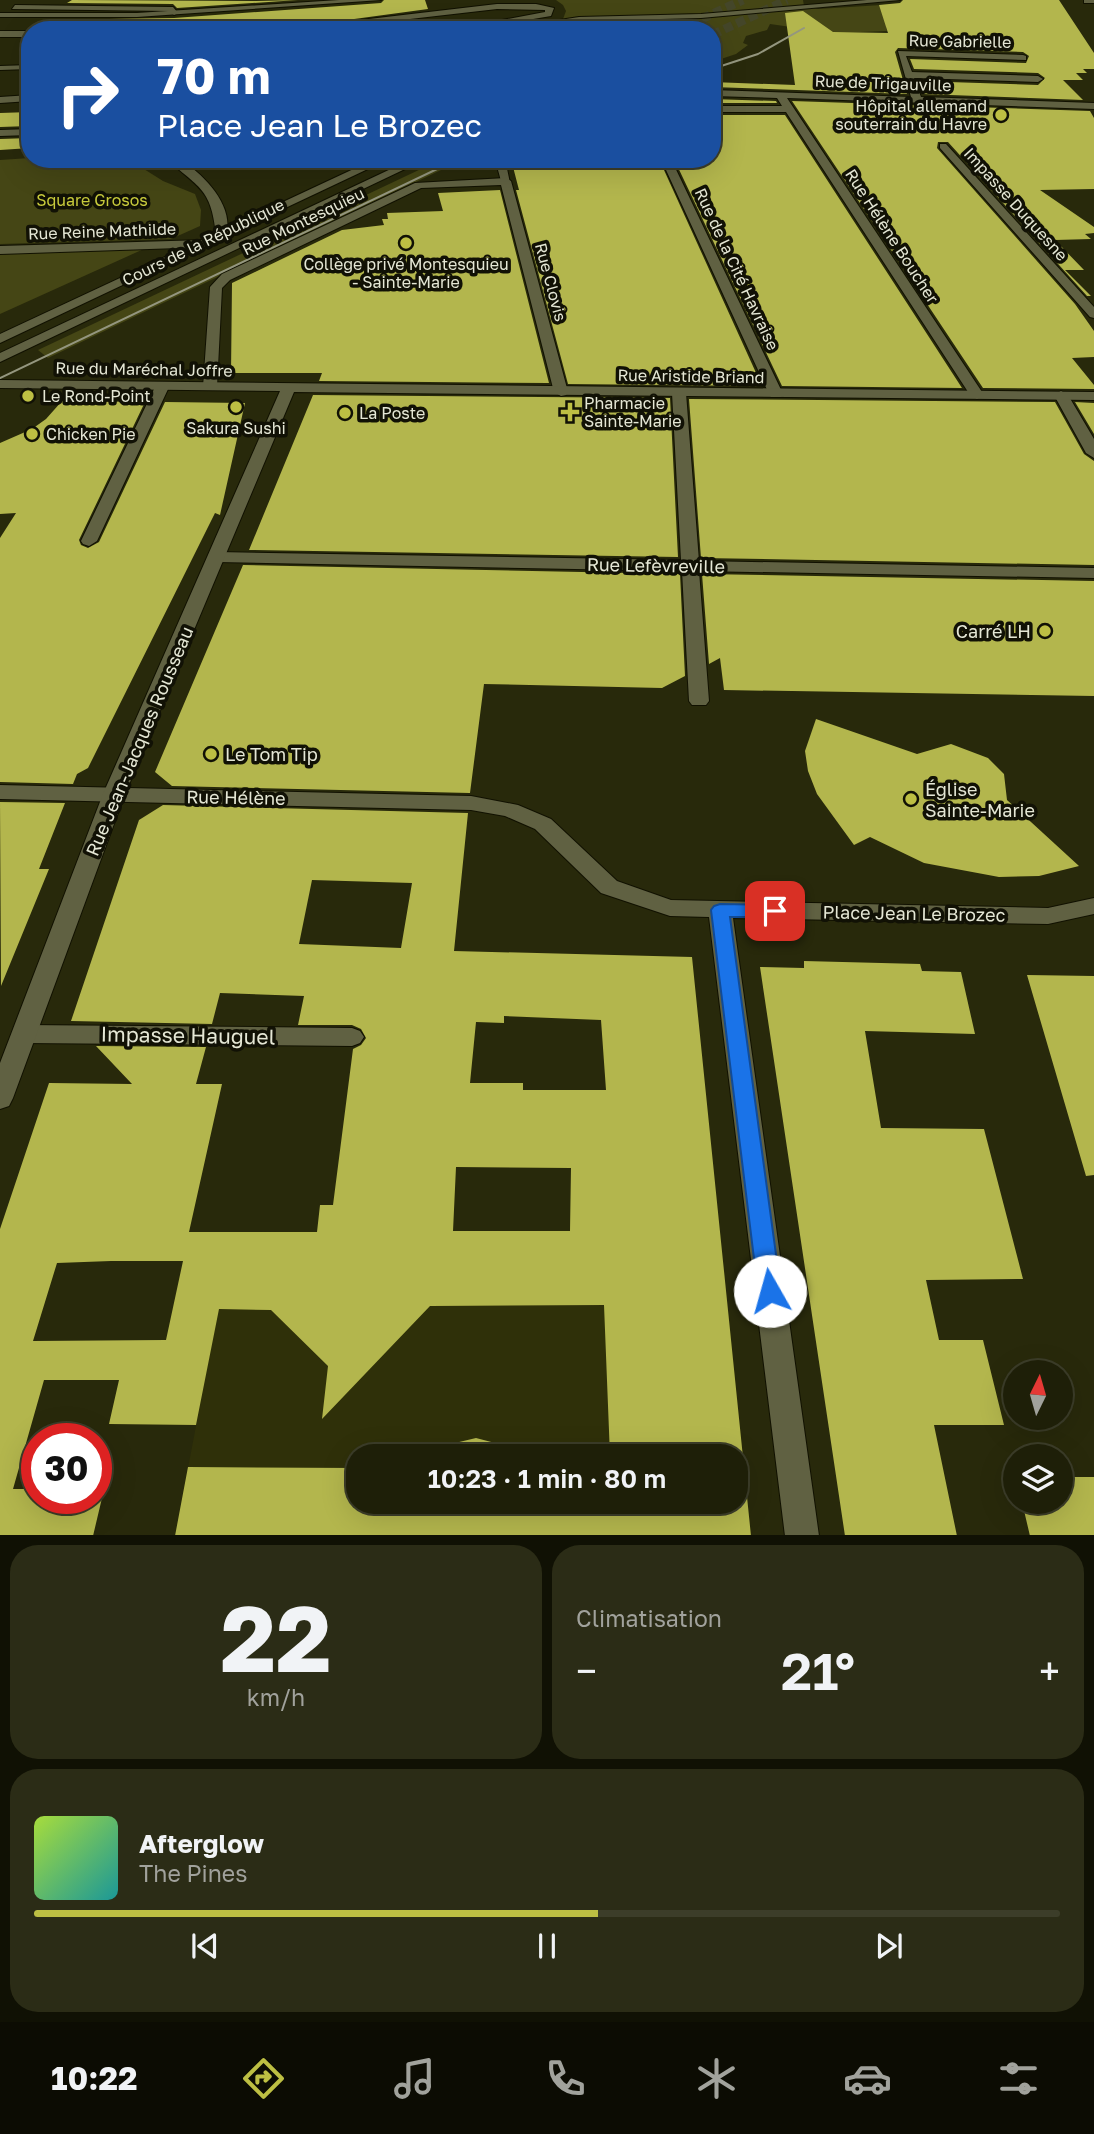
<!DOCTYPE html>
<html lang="fr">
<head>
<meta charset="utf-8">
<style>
	:root { --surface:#1e1f08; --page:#2b2c16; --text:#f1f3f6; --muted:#a1a29c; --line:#3c3d29; --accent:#bdbf43 }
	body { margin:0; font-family:"Golos Text",sans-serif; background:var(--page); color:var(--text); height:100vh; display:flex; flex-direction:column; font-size:26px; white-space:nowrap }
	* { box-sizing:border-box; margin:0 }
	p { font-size:23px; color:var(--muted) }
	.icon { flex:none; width:38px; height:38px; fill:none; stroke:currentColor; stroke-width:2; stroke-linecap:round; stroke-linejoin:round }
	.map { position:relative; height:1535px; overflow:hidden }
	.sheet { display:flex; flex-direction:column; gap:10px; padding:10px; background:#101104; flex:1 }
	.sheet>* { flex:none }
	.top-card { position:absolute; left:21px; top:21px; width:700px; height:147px; border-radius:28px; box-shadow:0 7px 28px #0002,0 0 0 2px var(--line); background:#1a4fa0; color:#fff; overflow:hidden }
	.needle { width:46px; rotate:5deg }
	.buttons { position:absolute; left:1003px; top:1360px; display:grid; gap:14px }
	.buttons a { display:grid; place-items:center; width:70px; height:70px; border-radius:50%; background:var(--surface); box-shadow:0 7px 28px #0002,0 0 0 2px var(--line); font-size:35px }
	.speed { position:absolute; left:21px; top:1423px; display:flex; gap:14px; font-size:35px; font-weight:700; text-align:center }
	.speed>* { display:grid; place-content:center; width:91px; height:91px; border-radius:50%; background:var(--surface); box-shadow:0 7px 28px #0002,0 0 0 2px var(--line); line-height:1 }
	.speed .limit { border:10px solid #d22; background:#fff; color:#111 }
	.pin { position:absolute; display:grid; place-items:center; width:60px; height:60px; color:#fff; margin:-30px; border-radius:14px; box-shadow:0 4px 10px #0006 }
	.me { position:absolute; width:77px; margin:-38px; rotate:353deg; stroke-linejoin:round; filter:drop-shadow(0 0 5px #0008) }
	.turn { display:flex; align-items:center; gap:24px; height:147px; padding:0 21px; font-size:32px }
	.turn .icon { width:91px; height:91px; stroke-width:2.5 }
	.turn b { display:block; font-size:49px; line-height:60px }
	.big { font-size:52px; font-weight:600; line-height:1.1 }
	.sheet .card { flex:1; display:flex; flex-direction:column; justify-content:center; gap:10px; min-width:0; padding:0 24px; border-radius:28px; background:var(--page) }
	.sheet .dial { align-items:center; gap:0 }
	.dial b { font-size:91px; line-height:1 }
	.song { display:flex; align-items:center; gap:21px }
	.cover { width:84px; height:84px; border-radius:10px; background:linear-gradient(135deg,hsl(80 70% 55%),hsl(180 70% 35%)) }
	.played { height:7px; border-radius:4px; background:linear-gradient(90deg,var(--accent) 55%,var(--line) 55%) }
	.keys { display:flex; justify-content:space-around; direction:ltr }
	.heat { display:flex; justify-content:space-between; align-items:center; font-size:38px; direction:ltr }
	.sheet .tiles { flex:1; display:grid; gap:10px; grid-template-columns:1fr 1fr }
	.card:last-child { grid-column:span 2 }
	.trip { position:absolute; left:346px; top:1444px; width:402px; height:70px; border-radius:28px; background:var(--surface); box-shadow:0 7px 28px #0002,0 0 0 2px var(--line); font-weight:600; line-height:70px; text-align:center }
	.tabs { display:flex; height:112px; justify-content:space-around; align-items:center; background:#0c0c03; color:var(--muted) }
	.tabs .icon { width:49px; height:49px }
	.tabs .on { color:var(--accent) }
	.tabs b { font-size:32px; color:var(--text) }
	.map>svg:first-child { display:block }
</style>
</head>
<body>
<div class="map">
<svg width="1094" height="1536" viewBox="0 0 1094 1536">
	<rect width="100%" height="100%" fill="#28290b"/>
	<path fill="#2f3009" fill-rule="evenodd" d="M720 1230 751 1535 175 1536 233 1232ZM359 1456H737V1502H359Z"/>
	<path fill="#454615" d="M556 0H803L804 6 818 9 897 4 886 27 887 31 833 33 770 24 767 30 746 36 743 43 748 45 736 54 712 62V30H511L563 19 566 11 563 5Z
		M30 158 128 159 163 181 195 194 201 210 200 226 171 239 0 244V160Z
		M442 159H464L48 358 38 350Z
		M146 248 0 314V253Z"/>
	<path fill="#b3b64d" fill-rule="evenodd" d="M72 0 256 1 298 0 177 8 173 4 67 3Z
		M384 0H425L428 9 273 30 31 29 44 20 174 18 381 3Z
		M903 0H1059L1094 53V69H1083L1087 73H1076L1083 80H1063L1083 100 923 94 918 81 1038 85 1045 78 1038 73 914 69 910 59 1026 63 1029 56 1023 52 898 48 895 52 907 94 712 87V82L795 85 785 13 803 11 833 32 888 33 879 5 900 3Z
		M431 19 433 28 339 30Z
		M712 99 776 101 777 103H712Z
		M792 101 1090 111 1094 118V189L1040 190 1094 227V233L1085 234 1091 239 1055 240 1084 270H1065L1091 296H1087L948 142H938L937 148 1075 304 1094 331V357L1072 358 1094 385V389L983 388Z
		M30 112V126L0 127V113Z
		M712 115H785L962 388 782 386 674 159H712Z
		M30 138V148L0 150V139Z
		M576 159H659L762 386 568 384 516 190H519L512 163Z
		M500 190 549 383 319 381 322 373H231L232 283 342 230 384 225 382 219H388L387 213 443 211 438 193Z
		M313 395 670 398 678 557 249 550Z
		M689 399 1055 402 1084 454 1094 461V565L701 558Z
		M62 401 145 402 79 540 81 545 88 548 99 542 165 402 245 403 220 515 215 513 88 768 77 774 73 784 0 782V538L16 513 0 514V443L32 429 46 419Z
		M1075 402 1094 403V434Z
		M243 565 680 574 685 676 662 688 484 684 470 793 172 786 155 772Z
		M702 574 1094 581V696L724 690 720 658 709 664Z
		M816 719 917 754 951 744 988 758 1004 774 1007 800 1079 866 1039 876 999 877 924 863 870 837 854 845 817 794 808 771 805 751Z
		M0 802 65 803 39 869H49L1 986Z
		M163 805 468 813 454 951 692 957 751 1536H175L188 1467 359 1468V1502H737V1456H610L604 1305 430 1306 322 1419 328 1366 271 1310 219 1309 196 1425 109 1424 119 1380H44L13 1489H37V1498H102L93 1536H0V1229L49 1083 132 1084 96 1046 206 1047 196 1084H222L189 1232H317L320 1205H333L353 1049 361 1045 366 1038 361 1029 352 1025H298L304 996 220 993 212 1024 71 1021 139 820ZM312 880 412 883 401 948 299 944ZM504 1016 601 1020 606 1090H523V1083H470L476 1022 504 1023ZM456 1167 571 1168 570 1231H453ZM111 1261H183L166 1340 33 1341 57 1263Z
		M804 961 920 964 922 971 961 972 975 1034 865 1031 881 1128 984 1129 1023 1279 926 1280 939 1340H983L1004 1425H934L957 1536H845L760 967 804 968Z
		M1027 975 1094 976V1175L1086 1176Z
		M476 1438 499 1444 511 1456H440L455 1443Z
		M1060 1477H1094V1536H1030L1022 1502H1060Z"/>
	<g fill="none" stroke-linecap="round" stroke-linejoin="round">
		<path stroke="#444629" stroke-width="9" stroke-dasharray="9 4.5" stroke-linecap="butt" d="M677 30 743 0
			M712 35 787 0"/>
		<defs>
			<path id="lane" d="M1084 0H1094V3H1084Z
				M15 5 173 7 178 13 174 15 170 11 12 9Z
				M30 65V69L0 70V66Z
				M940 144H946L1094 307V318L1090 317 940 148Z
				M495 159H505L510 183 501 181Z
				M162 383 169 387 97 541 89 546 83 544 81 541 155 387Z
				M24 1025 352 1028 360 1031 364 1037 360 1043 352 1046 24 1043 16 1040 12 1034 16 1028Z"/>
			<path id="street" d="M339 0H381L137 17H0V13H137Z
				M867 0H900L701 18 579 21 519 30H495L579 17 701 14Z
				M497 4H536L554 8 551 16 469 30H449L545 12V10L497 9 323 29 275 30Z
				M0 31H30V37H0Z
				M898 51 1023 55 1026 56V60L906 56 912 72 1038 76 1043 79 1038 82 914 78 921 97 1094 103V109L787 98 984 395 977 399 970 395 786 112H712V106H782L777 98 712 96V90L911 97Z
				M30 95V101L0 103V97Z
				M30 129V135L0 136V130Z
				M167 159H180C204 175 235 205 226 237L216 234C211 187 198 188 167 159Z
				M661 159H671L783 394 781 397H771L769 394Z
				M506 178 511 181 568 392 566 395 561 396 554 392 501 185 421 188 230 280 222 288 217 387 215 390H205L203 387 210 287 222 274 415 183Z
				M205 240 209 241V247L0 254V246Z
				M679 389 686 393 699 561 1094 568V578L699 571 709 701 706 705H692L689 701 682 571 217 562 208 557 217 552 681 560 672 393Z
				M1061 391 1068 395 1094 439V458L1086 453 1054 395Z
				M0 785 471 796 518 805 551 819 617 881 671 900 1048 908 1094 898V914L1048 924 733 918 819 1536H785L709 917 670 916 601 893 535 829 505 816 471 810 0 799Z"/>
			<path id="secondary" d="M375 159H389L0 343V334Z
				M412 159H426L0 362V353Z
				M0 380 1094 392V400L294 392 125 794 13 1098 9 1106 0 1109V1063L103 794 280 391 0 388Z"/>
		</defs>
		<use href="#lane" stroke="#110" stroke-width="2"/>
		<use href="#street" stroke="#110" stroke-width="2"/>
		<use href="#secondary" stroke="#110" stroke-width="2"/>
		<use href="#lane" fill="#606142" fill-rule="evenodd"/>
		<use href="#street" fill="#606142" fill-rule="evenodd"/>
		<use href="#secondary" fill="#606142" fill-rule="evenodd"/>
		<path stroke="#94967f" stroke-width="2" d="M712 69 758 54 804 28
			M0 378 458 159"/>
	</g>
	<path fill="#1a73e8" stroke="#114b97" stroke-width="2" d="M720 904 775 905 781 907 784 911 781 915 775 917H730L781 1291 778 1298 770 1301 762 1298 758 1291 711 910 714 906Z"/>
	<g fill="#bdbf43" stroke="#111105" stroke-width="2.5">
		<circle cx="1001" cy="115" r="7"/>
		<circle cx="406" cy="243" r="7"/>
		<circle cx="28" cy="396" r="7"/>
		<circle cx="236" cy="407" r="7"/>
		<path d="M566.5 401.5h7v7h7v7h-7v7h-7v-7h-7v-7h7z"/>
		<circle cx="345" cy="413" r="7"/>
		<circle cx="32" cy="434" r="7"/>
		<circle cx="1045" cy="631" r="7"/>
		<circle cx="211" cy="754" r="7"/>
		<circle cx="911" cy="799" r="7"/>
	</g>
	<g text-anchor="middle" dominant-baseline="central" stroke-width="7" stroke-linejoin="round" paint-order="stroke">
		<g font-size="16" fill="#e5e7d5" stroke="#111105">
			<text transform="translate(960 41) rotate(1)">Rue Gabrielle</text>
			<text transform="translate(883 83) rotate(2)">Rue de Trigauville</text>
			<text transform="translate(1016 204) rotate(48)">Impasse Duquesne</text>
			<text transform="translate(303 221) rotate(-26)">Rue Montesquieu</text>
			<text transform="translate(102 231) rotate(-2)">Rue Reine Mathilde</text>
			<text transform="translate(892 236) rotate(57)">Rue Hélène Boucher</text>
			<text transform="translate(203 242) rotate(-26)">Cours de la République</text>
			<text transform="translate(737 269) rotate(65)">Rue de la Cité Havraise</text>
			<text transform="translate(551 282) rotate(75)">Rue Clovis</text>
			<text transform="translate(144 369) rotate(1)">Rue du Maréchal Joffre</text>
			<text transform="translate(691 376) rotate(1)">Rue Aristide Briand</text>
		</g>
		<g font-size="16" fill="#e5e7d5" stroke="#111105" text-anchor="start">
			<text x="987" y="106" text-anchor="end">Hôpital allemand<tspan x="987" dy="18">souterrain du Havre</tspan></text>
			<text x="406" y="264" text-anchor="middle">Collège privé Montesquieu<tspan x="406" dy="18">- Sainte-Marie</tspan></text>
			<text x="42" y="396">Le Rond-Point</text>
			<text x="584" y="403">Pharmacie<tspan x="584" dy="18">Sainte-Marie</tspan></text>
			<text x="359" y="413">La Poste</text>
			<text x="236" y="428" text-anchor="middle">Sakura Sushi</text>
			<text x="46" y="434">Chicken Pie</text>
		</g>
		<g font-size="16" fill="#c8cb3c" stroke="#111105">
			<text x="92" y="200">Square Grosos</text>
		</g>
		<g font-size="18" fill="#e5e7d5" stroke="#111105">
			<text transform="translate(656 565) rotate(1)">Rue Lefèvreville</text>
			<text transform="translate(139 741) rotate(-67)">Rue Jean-Jacques Rousseau</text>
			<text transform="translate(236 797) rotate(1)">Rue Hélène</text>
			<text transform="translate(914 913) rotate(1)">Place Jean Le Brozec</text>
		</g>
		<g font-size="18" fill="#e5e7d5" stroke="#111105" text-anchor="start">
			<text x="1031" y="631" text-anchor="end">Carré LH</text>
			<text x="225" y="754">Le Tom Tip</text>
			<text x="925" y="789">Église<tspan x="925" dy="21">Sainte-Marie</tspan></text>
		</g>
		<g font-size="21" fill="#e5e7d5" stroke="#111105">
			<text transform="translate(188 1035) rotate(1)">Impasse Hauguel</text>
		</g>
	</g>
</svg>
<div class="buttons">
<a><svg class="needle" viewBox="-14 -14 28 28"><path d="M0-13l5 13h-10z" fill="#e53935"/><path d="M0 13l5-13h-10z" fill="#a1a29c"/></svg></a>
<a><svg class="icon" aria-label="layers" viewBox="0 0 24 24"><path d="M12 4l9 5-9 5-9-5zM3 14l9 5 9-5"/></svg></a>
</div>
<div class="speed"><div class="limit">30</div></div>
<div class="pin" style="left:775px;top:911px;background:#d93025"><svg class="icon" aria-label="arrive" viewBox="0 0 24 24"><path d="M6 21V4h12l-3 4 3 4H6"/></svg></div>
<svg class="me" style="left:770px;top:1291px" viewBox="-20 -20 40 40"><circle r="19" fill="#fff"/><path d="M0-13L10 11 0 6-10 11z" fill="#1a73e8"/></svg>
<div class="trip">10:23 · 1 min · 80 m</div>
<div class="top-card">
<div class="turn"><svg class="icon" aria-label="right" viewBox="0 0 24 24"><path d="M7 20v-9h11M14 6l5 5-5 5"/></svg><div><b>70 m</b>Place Jean Le Brozec</div></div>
</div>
</div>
<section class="sheet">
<div class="tiles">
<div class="card dial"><b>22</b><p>km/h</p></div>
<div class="card"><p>Climatisation</p>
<div class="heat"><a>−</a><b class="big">21°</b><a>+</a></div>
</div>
<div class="card">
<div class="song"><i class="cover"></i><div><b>Afterglow</b><p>The Pines</p></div></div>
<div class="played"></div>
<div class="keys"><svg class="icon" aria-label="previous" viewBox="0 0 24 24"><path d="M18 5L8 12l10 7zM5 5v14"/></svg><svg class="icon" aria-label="pause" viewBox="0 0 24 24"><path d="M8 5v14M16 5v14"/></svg><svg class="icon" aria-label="next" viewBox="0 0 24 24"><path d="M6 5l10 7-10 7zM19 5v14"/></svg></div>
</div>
</div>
</section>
<nav class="tabs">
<b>10:22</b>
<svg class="icon on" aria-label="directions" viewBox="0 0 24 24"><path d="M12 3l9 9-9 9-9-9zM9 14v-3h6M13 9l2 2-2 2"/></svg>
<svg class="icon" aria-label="music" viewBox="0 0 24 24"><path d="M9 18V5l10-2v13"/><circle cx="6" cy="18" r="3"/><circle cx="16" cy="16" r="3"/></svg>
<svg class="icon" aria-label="phone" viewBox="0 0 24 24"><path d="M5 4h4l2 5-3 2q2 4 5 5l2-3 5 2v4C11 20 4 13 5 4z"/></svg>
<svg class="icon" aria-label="climate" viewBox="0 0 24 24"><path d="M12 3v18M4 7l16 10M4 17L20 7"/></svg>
<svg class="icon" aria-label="car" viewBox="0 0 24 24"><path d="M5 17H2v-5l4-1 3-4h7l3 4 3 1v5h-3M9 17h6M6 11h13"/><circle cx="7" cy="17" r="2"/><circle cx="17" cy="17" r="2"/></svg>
<svg class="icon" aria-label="filters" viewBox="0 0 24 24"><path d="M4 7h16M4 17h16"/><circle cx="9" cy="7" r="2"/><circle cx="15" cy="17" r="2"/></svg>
</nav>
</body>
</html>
